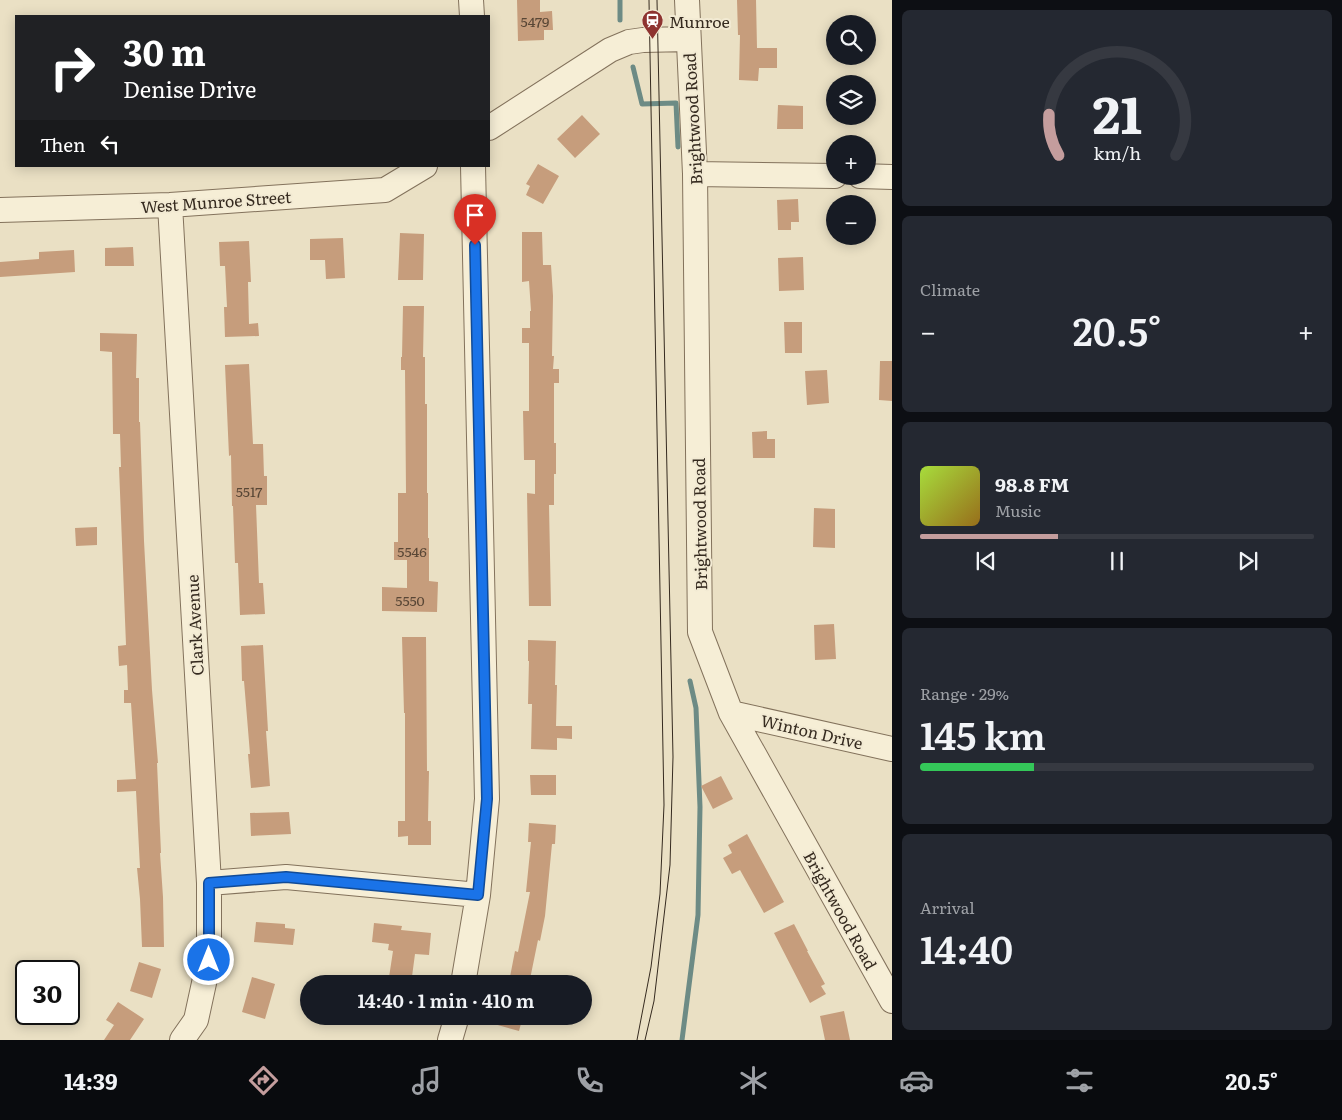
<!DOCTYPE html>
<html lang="en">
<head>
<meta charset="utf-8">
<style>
	:root { --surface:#171b24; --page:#242831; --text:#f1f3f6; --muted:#9ea1a6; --line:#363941; --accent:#c49d9d }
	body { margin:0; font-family:Literata,serif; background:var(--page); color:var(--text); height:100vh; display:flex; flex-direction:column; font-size:19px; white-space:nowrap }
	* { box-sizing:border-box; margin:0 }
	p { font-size:16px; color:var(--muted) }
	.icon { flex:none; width:28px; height:28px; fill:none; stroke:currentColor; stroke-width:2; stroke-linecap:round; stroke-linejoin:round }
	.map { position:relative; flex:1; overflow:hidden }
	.side { display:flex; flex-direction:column; gap:10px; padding:10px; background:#0d0f14; width:450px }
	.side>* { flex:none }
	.guide { position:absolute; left:15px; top:15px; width:475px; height:152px; border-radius:0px; box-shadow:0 2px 12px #0003; background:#202124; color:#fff; overflow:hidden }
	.fabs { position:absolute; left:826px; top:15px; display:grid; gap:10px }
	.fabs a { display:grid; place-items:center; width:50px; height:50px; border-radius:50%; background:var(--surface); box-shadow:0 2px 12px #0003; font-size:25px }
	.speed { position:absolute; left:15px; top:960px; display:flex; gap:10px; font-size:25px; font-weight:700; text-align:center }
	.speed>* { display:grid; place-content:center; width:65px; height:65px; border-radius:50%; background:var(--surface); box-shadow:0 2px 12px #0003; line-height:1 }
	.speed .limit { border:2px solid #111; border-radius:8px; background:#fff; color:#111 }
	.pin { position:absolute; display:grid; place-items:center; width:42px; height:42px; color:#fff; margin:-51px -21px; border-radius:50% 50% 50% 0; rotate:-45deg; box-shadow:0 0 5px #0007 }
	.pin .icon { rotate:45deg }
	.me { position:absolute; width:55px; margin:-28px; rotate:0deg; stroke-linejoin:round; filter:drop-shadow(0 0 4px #0008) }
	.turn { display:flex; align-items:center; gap:18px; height:105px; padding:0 25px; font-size:22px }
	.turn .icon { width:65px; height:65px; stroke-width:2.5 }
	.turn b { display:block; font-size:35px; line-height:42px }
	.then { display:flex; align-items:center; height:48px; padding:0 25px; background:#0003; gap:10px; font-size:19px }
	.big { font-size:38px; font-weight:600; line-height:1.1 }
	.side .card { flex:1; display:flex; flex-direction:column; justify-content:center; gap:8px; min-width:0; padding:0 18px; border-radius:8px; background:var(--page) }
	.side .dial { align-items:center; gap:0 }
	.dial svg { height:130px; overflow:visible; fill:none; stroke:var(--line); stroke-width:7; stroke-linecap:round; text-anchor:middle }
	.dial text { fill:var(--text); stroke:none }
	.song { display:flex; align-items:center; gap:15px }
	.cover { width:60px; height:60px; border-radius:8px; background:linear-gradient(135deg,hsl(80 70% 55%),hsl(40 70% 35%)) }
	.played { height:5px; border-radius:2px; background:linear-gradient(90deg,var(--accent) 35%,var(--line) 35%) }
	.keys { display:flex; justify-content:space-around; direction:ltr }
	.heat { display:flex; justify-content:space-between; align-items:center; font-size:28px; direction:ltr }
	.charge { height:8px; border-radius:4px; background:linear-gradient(90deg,#34c759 29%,var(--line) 0) }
	.trip { position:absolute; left:300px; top:975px; width:292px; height:50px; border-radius:25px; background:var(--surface); box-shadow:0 2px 12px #0003; font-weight:600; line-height:50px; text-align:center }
	.tab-bar { display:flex; height:80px; justify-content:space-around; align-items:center; background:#090b0e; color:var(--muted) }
	.tab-bar .icon { width:35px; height:35px }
	.tab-bar .selected { color:var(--accent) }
	.tab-bar b { font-size:22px; color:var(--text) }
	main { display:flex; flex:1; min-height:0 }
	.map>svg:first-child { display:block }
</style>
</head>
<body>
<main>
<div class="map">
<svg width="892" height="1040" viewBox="0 0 892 1040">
	<rect width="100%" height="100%" fill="#eae0c4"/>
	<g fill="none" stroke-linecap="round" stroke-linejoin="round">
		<path stroke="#6d8b85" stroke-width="5" d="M620 20V0
			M633 67 642 104 676 103 678 147
			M682 1040 698 915 700 807 696 708 690 681"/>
	</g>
	<path fill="#c69d7c" d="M517 0H540V12L552 11 553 30H544V40L518 41Z
		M737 0H756L757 48H777V68H759L758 81 739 80 740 35H738Z
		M778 105 803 106V129H777Z
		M582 115 600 134 575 158 557 139Z
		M538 164 559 176 543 204 526 195 530 186 526 184Z
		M798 199 799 222H791V230H778L777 200Z
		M522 232H542L543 265H551L553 296 552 356H554L553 369H559V383H554V443H556V474H554V505H549L551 606H529L527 493 535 494V460H524L523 411H529V343H522V328H530V311H531L529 281 522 282Z
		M400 233 424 234 423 280H398Z
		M343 238 345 278 326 279 325 260H310V239Z
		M249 241 251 282H248L249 324 258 323 259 336 225 337 224 307H227L225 266H220L219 242Z
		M133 247 134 266H105V248Z
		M74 250 75 272 0 277V262L39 259V252Z
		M803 257 804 290 779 291 778 258Z
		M403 306H424L423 357H425V404H427V493H428V538H429V581L438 582 437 612 382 611V587L407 588V560H394V542H398V493H406L405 370H401V357H402Z
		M784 322H802V353H785Z
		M100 333 137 334 136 378H139V422H140L144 541 152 690 158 763H157L161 853H160L163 897 164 947H142L140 899 137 868H140L136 791 117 792V780L136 779 131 703H124V690H128L127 665 119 666 118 646 126 645 119 467H121L120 434H113L112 352 100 351Z
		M880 361H892V401L879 400Z
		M249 364 253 444H263L264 476H267V505H256L259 583H263L265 614 240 615 238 563H235L233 506H232L231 455 229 456 225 365Z
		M827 370 829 403 807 405 805 371Z
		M767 431V439H775V458H753L752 432Z
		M814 508 835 509V548L813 547Z
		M97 527V545L76 546 75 528Z
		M834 624 836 659 815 660 814 625Z
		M402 637H426L427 771H429L428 821H431V845H408V836L398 837V821H405V713H404Z
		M528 640 556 641 555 685H557L556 726H572V739L557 738V750L531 749 532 704H528L529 661H528Z
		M263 645 268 731H266L270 786 251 788 248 754H250L244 681H242L241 646Z
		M530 775H556V795H531Z
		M721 776 733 799 713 809 701 786Z
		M289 812 291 834 251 836 250 813Z
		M529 823 556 825 555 844H552L545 916 540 941 538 940 529 984H518L509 982 515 951 518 952 530 892H526L531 842H528Z
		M747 834 784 902 764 913 740 870 732 874 723 858 732 853 728 845Z
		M256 922 285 924V928L295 929 293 945 254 942Z
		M374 923 402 926 401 930 431 933 429 955 415 954 411 984H388L393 951 388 950 389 944 372 942Z
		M794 924 808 951H807L825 984 821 986 826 994 810 1003 774 933Z
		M139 962 161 969 152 998 130 991Z
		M252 977 275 984 265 1019 242 1012Z
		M118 1002 144 1019 130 1040H104L114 1025 106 1020Z
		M844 1011 850 1040H825L820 1016Z
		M481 1016H523L519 1031 480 1020Z"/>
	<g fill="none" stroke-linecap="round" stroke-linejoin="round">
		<defs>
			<path id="minor" d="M471 0 472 16
				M687 0 695 174 700 632 731 713 892 1001
				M489 128 610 50 629 42 643 40 688 39
				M695 174 835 176
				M860 176 892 177
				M170 205 209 883V960L196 1020 182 1040
				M0 210 170 205 385 190 425 166
				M731 713 892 749
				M209 883 286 877 478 895
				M463 984 478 895 487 799 473 166
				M450 1040 457 1016"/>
		</defs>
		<use href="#minor" stroke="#83725c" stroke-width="26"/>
		<use href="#minor" stroke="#f6eed6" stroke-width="24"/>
		<path stroke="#352a1f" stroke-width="1" d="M637 1040 651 967 660 894 664 805 649 0
			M645 1040 654 1001 670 865 673 757 657 0"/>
	</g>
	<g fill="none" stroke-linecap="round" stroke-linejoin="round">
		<defs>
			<path id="route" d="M209 960V883L286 877 478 895 487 799 475 245"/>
		</defs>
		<use href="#route" stroke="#114b97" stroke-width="12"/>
		<use href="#route" stroke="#1a73e8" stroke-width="9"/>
	</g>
	<defs>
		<symbol id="station-pin" viewBox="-11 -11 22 30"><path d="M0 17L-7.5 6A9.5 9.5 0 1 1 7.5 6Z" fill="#8e3330" stroke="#f2ead3"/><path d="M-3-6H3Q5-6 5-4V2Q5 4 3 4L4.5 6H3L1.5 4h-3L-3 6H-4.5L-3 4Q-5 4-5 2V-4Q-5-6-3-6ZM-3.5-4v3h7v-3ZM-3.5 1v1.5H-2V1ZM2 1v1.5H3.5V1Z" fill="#fff"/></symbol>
	</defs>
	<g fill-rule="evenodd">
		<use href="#station-pin" x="640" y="8" width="25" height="34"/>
	</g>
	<g text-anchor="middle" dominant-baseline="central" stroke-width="4" stroke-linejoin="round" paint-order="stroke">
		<g font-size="14" fill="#594736">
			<text x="535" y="21">5479</text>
			<text x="249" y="491">5517</text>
			<text x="412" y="551">5546</text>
			<text x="410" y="600">5550</text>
		</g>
		<g font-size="16" fill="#352a1f" stroke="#f2ead3" text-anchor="start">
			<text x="669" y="21">Munroe</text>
		</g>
		<g font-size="16" fill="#352a1f" stroke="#f2ead3">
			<text transform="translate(692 119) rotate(-93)">Brightwood Road</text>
			<text transform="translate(216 201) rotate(-4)">West Munroe Street</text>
			<text transform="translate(699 524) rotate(-91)">Brightwood Road</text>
			<text transform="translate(194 625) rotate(-93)">Clark Avenue</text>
			<text transform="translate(812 731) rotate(13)">Winton Drive</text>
			<text transform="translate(841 910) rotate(61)">Brightwood Road</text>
		</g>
	</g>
</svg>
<div class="fabs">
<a><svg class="icon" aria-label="search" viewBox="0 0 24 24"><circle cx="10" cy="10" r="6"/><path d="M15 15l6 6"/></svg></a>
<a><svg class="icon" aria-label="layers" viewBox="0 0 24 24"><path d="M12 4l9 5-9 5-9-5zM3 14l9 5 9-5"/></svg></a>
<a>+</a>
<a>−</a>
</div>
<div class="speed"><div class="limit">30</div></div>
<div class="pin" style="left:475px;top:245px;background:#d93025"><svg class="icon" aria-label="arrive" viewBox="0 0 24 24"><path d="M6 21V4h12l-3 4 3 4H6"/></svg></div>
<svg class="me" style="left:209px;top:960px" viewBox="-20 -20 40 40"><circle r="17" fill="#1a73e8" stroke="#fff" stroke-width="3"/><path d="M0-11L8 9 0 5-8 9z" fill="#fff"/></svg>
<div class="trip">14:40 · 1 min · 410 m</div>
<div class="guide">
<div class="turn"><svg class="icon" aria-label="right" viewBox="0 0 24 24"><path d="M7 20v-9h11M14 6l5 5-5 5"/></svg><div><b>30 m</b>Denise Drive</div></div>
<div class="then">Then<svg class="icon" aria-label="left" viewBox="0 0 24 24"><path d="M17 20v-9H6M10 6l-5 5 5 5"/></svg></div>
</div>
</div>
<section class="side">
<div class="card dial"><svg viewBox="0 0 100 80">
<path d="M14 69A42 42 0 1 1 86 69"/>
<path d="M14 69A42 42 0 0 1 8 44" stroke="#c49d9d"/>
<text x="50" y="56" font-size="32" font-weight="700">21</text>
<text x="50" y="72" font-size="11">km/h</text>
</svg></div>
<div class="card"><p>Climate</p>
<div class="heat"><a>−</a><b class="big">20.5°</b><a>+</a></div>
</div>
<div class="card">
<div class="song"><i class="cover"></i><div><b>98.8 FM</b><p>Music</p></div></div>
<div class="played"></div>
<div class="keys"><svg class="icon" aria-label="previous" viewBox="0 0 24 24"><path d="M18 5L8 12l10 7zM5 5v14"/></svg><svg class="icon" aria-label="pause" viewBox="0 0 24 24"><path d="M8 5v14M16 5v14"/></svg><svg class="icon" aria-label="next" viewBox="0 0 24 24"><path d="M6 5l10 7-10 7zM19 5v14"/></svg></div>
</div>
<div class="card"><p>Range · 29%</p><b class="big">145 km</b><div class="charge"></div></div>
<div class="card"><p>Arrival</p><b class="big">14:40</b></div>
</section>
</main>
<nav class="tab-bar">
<b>14:39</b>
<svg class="icon selected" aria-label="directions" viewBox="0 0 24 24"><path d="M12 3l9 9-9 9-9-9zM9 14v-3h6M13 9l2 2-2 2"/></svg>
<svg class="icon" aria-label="music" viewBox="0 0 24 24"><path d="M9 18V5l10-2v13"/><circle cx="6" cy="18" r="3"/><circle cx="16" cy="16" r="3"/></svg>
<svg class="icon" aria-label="phone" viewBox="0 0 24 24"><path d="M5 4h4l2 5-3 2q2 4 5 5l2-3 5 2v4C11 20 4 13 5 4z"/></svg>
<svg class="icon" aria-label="climate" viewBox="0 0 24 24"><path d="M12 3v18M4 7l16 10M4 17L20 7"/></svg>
<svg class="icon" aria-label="car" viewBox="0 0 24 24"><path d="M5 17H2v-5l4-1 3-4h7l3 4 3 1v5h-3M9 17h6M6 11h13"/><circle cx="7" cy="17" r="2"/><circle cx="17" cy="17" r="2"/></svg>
<svg class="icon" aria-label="filters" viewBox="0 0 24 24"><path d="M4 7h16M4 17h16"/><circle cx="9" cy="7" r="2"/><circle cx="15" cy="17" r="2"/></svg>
<b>20.5°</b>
</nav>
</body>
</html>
